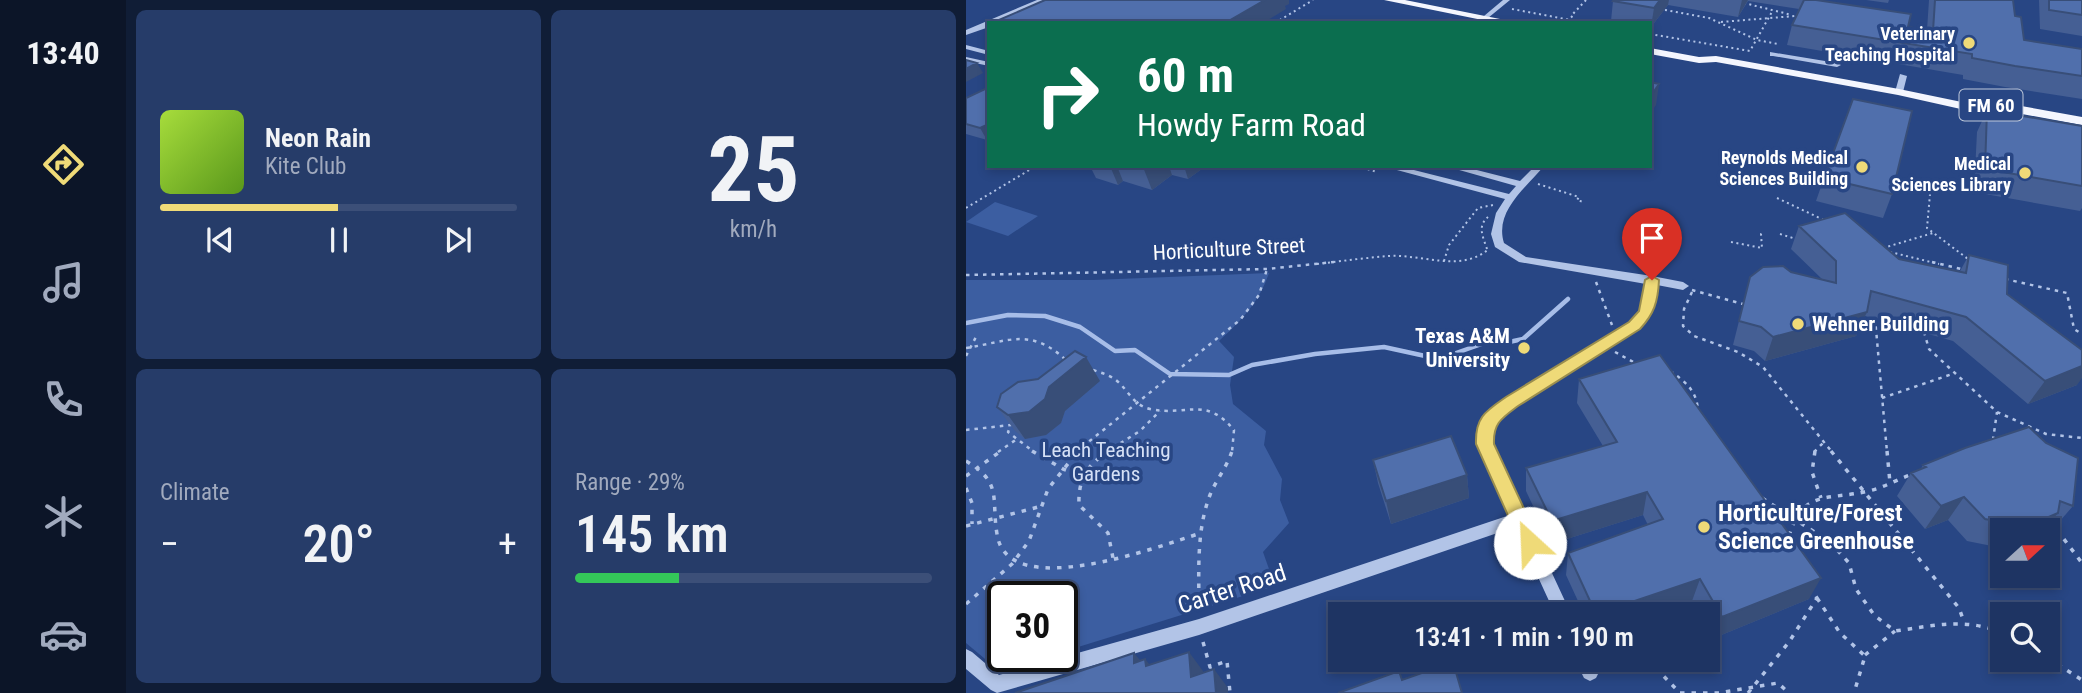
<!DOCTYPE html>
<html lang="en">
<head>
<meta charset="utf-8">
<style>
	:root { --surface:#1e3463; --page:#263c69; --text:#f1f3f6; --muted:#a1aabe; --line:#3c4f78; --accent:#efda78 }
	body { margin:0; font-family:"Roboto Condensed",sans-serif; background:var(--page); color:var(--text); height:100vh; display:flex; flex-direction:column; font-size:26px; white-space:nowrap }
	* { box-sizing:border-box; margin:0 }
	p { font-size:23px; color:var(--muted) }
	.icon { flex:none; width:38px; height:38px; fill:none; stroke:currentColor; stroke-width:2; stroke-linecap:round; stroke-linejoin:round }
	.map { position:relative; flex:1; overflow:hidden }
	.side { display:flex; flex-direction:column; gap:10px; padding:10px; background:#101d36; width:840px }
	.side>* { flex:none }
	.banner { position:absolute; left:21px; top:21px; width:665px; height:147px; border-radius:0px; box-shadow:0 4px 10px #0003,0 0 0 2px var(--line); background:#0b6e4f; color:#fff; overflow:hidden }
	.needle { width:46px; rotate:69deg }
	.fabs { position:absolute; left:1024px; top:518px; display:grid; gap:14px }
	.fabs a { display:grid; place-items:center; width:70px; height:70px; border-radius:0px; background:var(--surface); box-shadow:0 4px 10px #0003,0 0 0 2px var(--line); font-size:35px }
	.speed { position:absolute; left:21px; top:581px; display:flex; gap:14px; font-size:35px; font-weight:700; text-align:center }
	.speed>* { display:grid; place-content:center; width:91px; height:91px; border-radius:50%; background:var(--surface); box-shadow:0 4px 10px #0003,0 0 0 2px var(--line); line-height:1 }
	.speed .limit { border:4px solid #111; border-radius:10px; background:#fff; color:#111 }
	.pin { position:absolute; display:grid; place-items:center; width:60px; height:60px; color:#fff; margin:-72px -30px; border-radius:50% 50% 50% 0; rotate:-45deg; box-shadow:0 0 7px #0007 }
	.pin .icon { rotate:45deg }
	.me { position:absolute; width:77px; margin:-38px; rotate:335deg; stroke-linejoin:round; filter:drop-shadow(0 0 5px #0008) }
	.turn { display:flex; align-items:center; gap:24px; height:147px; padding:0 35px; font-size:32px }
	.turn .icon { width:91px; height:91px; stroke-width:2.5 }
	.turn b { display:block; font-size:49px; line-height:60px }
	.big { font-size:52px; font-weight:600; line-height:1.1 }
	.side .tile { flex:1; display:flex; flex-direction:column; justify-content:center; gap:10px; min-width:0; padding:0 24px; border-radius:10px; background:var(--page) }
	.side .dial { align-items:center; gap:0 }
	.dial b { font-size:91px; line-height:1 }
	.song { display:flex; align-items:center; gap:21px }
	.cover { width:84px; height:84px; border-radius:10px; background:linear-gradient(135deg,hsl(80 70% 55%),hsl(90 70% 35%)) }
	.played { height:7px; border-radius:4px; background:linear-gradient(90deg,var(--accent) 50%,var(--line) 50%) }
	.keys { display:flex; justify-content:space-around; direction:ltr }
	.heat { display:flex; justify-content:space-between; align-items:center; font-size:38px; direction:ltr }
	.charge { height:10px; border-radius:5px; background:linear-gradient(90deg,#34c759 29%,var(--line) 0) }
	.side .tiles { flex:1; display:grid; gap:10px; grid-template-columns:repeat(2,1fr) }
	.trip { position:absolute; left:362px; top:602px; width:392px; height:70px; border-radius:0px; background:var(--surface); box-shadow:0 4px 10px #0003,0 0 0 2px var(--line); font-weight:600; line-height:70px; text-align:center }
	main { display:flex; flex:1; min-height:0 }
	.dock { display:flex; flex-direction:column; width:126px; justify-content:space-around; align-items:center; background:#0c1528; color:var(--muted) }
	.dock .icon { width:49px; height:49px }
	.dock .selected { color:var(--accent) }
	.dock b { font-size:32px; color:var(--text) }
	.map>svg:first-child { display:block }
</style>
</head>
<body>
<main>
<nav class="dock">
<b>13:40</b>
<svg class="icon selected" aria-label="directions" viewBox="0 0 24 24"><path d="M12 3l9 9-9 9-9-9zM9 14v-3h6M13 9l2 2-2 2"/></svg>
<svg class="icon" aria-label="music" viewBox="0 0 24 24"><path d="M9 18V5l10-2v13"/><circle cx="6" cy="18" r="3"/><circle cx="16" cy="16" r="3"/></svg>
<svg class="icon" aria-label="phone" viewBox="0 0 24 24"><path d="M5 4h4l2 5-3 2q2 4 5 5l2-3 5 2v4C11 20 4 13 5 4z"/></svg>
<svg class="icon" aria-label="climate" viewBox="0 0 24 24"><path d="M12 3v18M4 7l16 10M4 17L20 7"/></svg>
<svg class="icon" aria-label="car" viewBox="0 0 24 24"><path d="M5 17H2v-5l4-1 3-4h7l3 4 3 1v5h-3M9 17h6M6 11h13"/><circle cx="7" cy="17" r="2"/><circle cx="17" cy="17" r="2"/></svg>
</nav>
<section class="side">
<div class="tiles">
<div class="tile">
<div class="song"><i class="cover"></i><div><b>Neon Rain</b><p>Kite Club</p></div></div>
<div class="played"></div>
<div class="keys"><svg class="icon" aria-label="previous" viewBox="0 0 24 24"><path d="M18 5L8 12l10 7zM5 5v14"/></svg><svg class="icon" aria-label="pause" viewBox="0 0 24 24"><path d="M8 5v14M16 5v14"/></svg><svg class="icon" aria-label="next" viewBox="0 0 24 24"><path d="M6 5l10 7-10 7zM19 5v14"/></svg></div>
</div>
<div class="tile dial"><b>25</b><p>km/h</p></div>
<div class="tile"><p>Climate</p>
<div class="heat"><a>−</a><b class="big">20°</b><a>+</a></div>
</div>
<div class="tile"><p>Range · 29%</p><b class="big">145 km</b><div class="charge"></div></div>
</div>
</section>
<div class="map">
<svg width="1116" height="693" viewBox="0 0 1116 693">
	<rect width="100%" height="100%" fill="#284684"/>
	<path fill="#3c5ea1" d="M29 202 72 216 42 236 0 222Z
		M303 273C293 302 276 320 253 341L268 357 264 385 267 404 300 431 298 445 316 479 314 500 323 523 297 552 309 586 96 652V597H37V656H83L36 669 25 664 0 643V280H127Z"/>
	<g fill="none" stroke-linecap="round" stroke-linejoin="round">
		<path stroke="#a7bde8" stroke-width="4.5" d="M0 323 42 315 79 316 114 327 149 351 169 350 204 374 263 375 286 365 349 354 418 347 473 359 527 340 543 342 557 339 602 299"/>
		<path stroke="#b2c4e7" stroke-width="2" stroke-dasharray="2 3.5" stroke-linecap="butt" d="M620 0 605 16 610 21 620 23
			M778 3 826 15
			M546 9 610 21
			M699 10 743 18 791 40 812 44
			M755 22 829 16
			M309 23 347 0
			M684 34 784 51 807 10
			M391 166 411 172
			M965 183 961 228 1002 259
			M572 184 613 197 611 200 617 202
			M811 198 860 221
			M0 208 70 166
			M814 234 830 239
			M765 242 796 248 795 234H798
			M917 248 967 233
			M521 249C517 237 511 226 522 217
			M924 252 973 264
			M478 261 483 245 512 208 527 205
			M351 264C375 261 399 258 422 256 457 254 494 273 523 249"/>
		<path stroke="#b2c4e7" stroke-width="2.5" stroke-dasharray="3.5 5" stroke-linecap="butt" d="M966 262 999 270
			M0 275 301 269 368 262
			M1039 279 1101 293 1108 329 1116 334
			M630 282 646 325
			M726 290 777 304
			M726 292 718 309 717 326 728 336 772 352 797 367 866 452
			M909 318 921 452
			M958 332 963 349 1031 412 1080 434 1116 438
			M0 348C44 341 65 327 101 361
			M649 352 671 364
			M0 356 11 335
			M127 370C136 373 144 375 151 381 163 391 167 405 184 409 220 417 239 395 268 430L266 452
			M704 371C720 382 731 391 732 411
			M916 398 989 373
			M0 430 45 425 42 432 68 452
			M1027 440 1031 412
			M32 452 51 439
			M110 452 274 320 293 295 301 269
			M140 452 174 431 194 411
			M848 452 857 443"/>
		<path stroke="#b2c4e7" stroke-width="3.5" stroke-dasharray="4.5 7" stroke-linecap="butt" d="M66 451 97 469 117 476
			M143 451C121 465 112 479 113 505L142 533 147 558
			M849 451 846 472 855 498
			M865 451 993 608 998 622
			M921 451 924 483
			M0 461C37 483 25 498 31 534 41 604 194 546 235 533
			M0 476 35 451
			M0 488 6 503V524
			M796 498 864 542 883 563 890 589 908 615 929 631C966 626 1000 617 1036 633
			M0 526 76 506
			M1091 530 1116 563
			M823 536C837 488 863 501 902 491 917 488 930 480 944 475
			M851 598 874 633 899 656 888 693
			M0 604 46 564 63 541 82 489 112 451
			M233 611C233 573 230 531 244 495 250 480 261 467 266 451
			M237 642 244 667 261 661 264 693
			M899 655 929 631
			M1082 658 1116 680
			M682 660 714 693
			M714 693H752L812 683 823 693
			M782 693 823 642 851 598 846 590"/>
		<path fill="#b2c4e7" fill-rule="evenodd" d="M71 0H80L31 23H23V27L0 35V30Z
			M537 0H544L522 18H518V16Z
			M0 45 23 51V55L0 49Z
			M804 52 871 63 875 65 871 67 807 56H804Z
			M0 57 23 62V66L0 61Z
			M934 74 941 76 937 92 933 94 929 92Z
			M416 166H432L543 194 550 186 479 166H495L554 181 569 166H578C560 188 528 211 538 243L560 257 686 276 717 282 723 286 717 290 691 285 686 310 673 329 551 405 528 424 526 444 605 614H589L549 527 233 635 31 693 25 690 0 669V649L6 652 33 675 233 619 544 515C537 500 531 485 524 471 507 433 506 423 541 397L665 323 676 305 680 284 553 262 529 247 525 234 530 213 539 199Z
			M609 660H627L633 672 630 678 624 681 618 678Z"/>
		<path fill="#f4f6fe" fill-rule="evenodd" d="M418 0H439L554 23H531Z
			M684 48 733 57 750 56 933 89 1044 112 1050 116 1044 120 932 95 750 62 733 63 684 54Z
			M1033 102 1116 117V125L1029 109 1027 106Z"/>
	</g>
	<path fill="#455f94" d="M648 0H854L942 27 961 30 963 0H1047L1049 16 1058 40 1116 49V99L1039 87 997 79V75L821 45 826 25 833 9 782 1 772 17 702 5 685 27H684V23H658L645 21 647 1Z
		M900 0H923L922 3Z
		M1073 0H1116V36L1074 29Z
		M23 90V138L21 140 0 134V98Z
		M1021 110 1116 126V208L1114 211 1008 192 1011 132Z
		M114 166H240L222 179 206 175 186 190 157 181 152 185 130 178 126 170Z
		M858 178 926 194 917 218 850 201Z
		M833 226 933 259 994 271 1003 255 1041 294 1111 385 1062 404 987 341 899 316 890 336 799 361 788 351 767 345 784 277 825 272 856 279 825 249Z
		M613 379 843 599 748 638 742 628V614H734L726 601 688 614H618L600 575 602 553 682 525 677 515 585 544 560 491V468L637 446 611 403Z
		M134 381 99 411 95 423 80 435 59 439 49 431 31 407Z
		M999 448 1107 506 1087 529 1081 526 1077 530H1036V548L1001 541 982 520 959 529 931 496 945 473 955 469 957 465Z
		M407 460 501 475 503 498 425 524 412 483Z"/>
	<path fill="#384e78" d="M299 0H323V4L319 6 320 9 297 23H259Z
		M694 0H703L702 5 685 27 688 8Z
		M776 0H782L772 17Z
		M11 63 17 73 0 82V69Z
		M693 84 690 105 684 114V97Z
		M23 124V138L21 140 14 128Z
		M144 166H151L157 181 152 185Z
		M178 166H203L206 175 186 190 177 167Z
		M218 166H240L222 179Z
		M901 312 890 336 799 361 807 337Z
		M120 357 134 381 99 411 95 423 80 435 59 439 42 415 83 387Z
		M1116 366V378L1111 385 1062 404 1079 381Z
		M501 475 503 498 425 524 420 501Z
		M681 492 677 515 585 544 586 521Z
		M998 497 982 520 959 529 975 506Z
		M1092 513 1077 530H1055L1059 527Z
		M855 578 843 599 748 638 756 617Z
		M734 579 726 601 688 614H633Z
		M223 652 237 671 239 693 225 677Z
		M168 653 179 666V659L196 679 168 663Z
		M248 669 262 688V693H250Z"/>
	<path fill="#506fac" stroke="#384e78" stroke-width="2" d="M79 0H299L259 23H191L176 20 170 23H26Z
		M648 0H694L688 8 647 1Z
		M838 0H850L945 14 942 27 967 31 969 0H1047L1049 16 1055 17 1058 40 1116 49V76L1049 66 1006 58V54L826 25Z
		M1083 0H1116V15L1083 10Z
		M485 19 488 23H457Z
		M521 20 536 23H517Z
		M0 60 11 63 0 69Z
		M684 82 693 84 684 97Z
		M19 89 23 90V124L14 128 0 124V98Z
		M887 99 946 111 926 194 858 178Z
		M1021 110 1116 126V186L1019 169Z
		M879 213 933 259 1000 273 1003 255 1042 265 1041 294 1116 350V366L1079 381 1000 317 905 291 901 312 807 337 795 327 773 321 784 277 797 267 817 266 825 272 870 283V261L833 226Z
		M109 351 120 357 83 387 79 399 63 412 42 415 31 407 35 394 52 382 72 379Z
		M694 355 855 578 756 617 734 579 630 614 602 553 697 519 681 492 586 521 560 468 651 442 613 379Z
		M1063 427 1080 443 1112 458 1107 506 1094 501 1092 513 1059 527 1019 519 998 497 975 506 945 473 960 467 957 465 999 448Z
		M485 436 501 475 420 501 407 460Z
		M223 652 225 677 248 669 250 693H49L168 653V663L179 659 180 666Z
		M487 662 496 693H372L433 671 436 680Z"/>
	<path fill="#efda78" stroke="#9b8e4e" stroke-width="2" d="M686 276 693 280C692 302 688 314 674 329L552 406C536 418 527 423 528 444L574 543 571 549 564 552 557 549 510 444C509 417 520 411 540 397L663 322 673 311 679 280Z"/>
	<g fill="#efda78" stroke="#284684" stroke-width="2.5">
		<circle cx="1003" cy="43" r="7"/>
		<circle cx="896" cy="167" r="7"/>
		<circle cx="1059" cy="173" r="7"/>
		<circle cx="832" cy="324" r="7"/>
		<circle cx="558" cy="348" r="7"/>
		<circle cx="738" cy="527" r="7"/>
	</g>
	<g text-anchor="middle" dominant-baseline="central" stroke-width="7" stroke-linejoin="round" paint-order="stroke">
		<g font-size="18" font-weight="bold" fill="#fff" stroke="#284684" text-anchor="end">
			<text x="989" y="33">Veterinary<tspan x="989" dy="21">Teaching Hospital</tspan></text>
			<text x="882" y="157">Reynolds Medical<tspan x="882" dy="21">Sciences Building</tspan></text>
			<text x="1045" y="163">Medical<tspan x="1045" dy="21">Sciences Library</tspan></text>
		</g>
		<rect fill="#284684" stroke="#bec8da" stroke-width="2" x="993.5" y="89.5" width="63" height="31" rx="5"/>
		<g font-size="19" font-weight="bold" fill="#fff">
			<text x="1025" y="105">FM 60</text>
		</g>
		<g font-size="21" fill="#fff" stroke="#284684">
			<text transform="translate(263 249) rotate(-3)">Horticulture Street</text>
		</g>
		<g font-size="21" font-weight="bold" fill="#fff" stroke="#284684" text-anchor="start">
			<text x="846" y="324">Wehner Building</text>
			<text x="544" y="336" text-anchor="end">Texas A&amp;M<tspan x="544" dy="24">University</tspan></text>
		</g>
		<g font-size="21" fill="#d5e0f6" stroke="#284684">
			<text x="140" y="450">Leach Teaching<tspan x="140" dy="24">Gardens</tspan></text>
		</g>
		<g font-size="24" font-weight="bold" fill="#fff" stroke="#284684" text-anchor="start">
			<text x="752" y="513">Horticulture/Forest<tspan x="752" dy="28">Science Greenhouse</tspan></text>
		</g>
		<g font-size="24" fill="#fff" stroke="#284684">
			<text transform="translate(266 589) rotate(-18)">Carter Road</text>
		</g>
	</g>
</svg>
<div class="fabs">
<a><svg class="needle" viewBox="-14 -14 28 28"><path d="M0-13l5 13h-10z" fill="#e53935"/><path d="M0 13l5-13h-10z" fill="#a1aabe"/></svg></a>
<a><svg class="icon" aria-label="search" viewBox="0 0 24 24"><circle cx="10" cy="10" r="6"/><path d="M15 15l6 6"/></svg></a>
</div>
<div class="speed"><div class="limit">30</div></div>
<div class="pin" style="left:686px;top:280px;background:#d93025"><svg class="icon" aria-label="arrive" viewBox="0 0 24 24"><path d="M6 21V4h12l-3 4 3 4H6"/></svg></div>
<svg class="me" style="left:564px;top:543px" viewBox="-20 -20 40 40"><circle r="19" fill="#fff"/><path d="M0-13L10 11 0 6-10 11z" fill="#efda78"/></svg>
<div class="trip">13:41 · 1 min · 190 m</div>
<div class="banner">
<div class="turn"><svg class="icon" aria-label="right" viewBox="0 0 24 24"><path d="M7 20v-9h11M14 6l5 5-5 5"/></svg><div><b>60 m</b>Howdy Farm Road</div></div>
</div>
</div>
</main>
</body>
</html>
